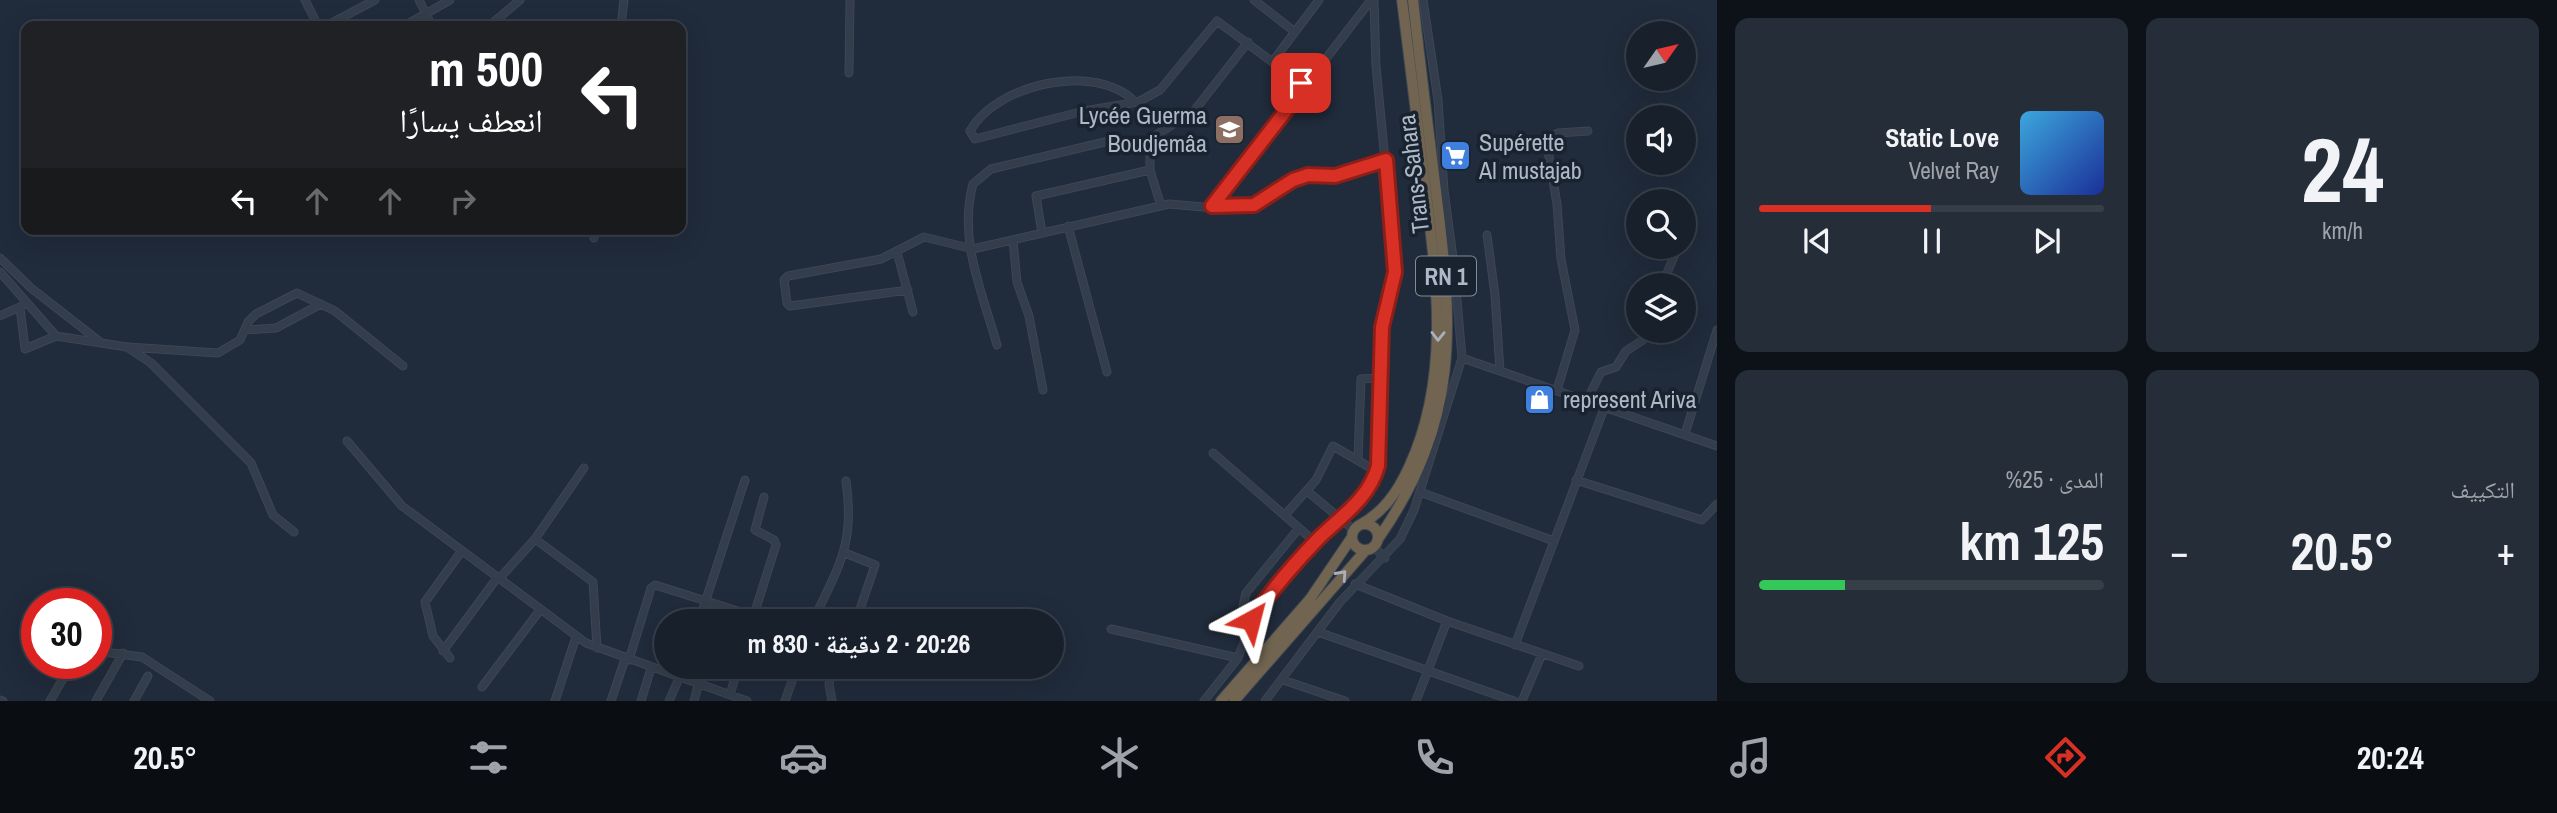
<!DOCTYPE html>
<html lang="ar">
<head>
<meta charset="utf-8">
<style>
	:root { --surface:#18202c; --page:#252d38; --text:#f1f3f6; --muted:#9fa3a9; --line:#363e48; --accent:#d93025 }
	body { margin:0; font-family:"Archivo Narrow","Noto Naskh Arabic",sans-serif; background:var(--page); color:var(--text); direction:rtl; height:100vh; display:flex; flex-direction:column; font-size:26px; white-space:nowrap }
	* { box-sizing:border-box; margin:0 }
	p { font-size:23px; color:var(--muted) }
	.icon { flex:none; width:38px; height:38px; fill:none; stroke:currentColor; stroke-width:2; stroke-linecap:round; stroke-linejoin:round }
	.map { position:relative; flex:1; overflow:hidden; direction:ltr }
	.drawer { display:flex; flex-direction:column; gap:18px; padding:18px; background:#0d1218; width:840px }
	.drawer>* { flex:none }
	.top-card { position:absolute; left:21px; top:21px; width:665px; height:214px; border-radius:14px; box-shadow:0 7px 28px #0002,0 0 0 2px var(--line); direction:rtl; background:#202124; color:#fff; overflow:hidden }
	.needle { width:46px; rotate:56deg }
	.tools { position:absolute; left:1626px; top:21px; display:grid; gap:14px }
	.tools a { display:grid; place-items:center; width:70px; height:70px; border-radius:50%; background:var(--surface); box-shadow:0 7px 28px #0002,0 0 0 2px var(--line); font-size:35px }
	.speed { position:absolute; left:21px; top:588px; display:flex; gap:14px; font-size:35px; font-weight:700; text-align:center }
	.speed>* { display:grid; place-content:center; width:91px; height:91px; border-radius:50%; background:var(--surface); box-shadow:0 7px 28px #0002,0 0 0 2px var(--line); line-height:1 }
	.speed .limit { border:10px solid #d22; background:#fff; color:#111 }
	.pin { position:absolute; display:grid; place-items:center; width:60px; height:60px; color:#fff; margin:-30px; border-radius:14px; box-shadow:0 4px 10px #0006 }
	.me { position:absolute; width:77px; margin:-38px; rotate:38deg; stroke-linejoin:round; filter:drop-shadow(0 0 5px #0008) }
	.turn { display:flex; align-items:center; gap:24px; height:147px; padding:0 28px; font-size:32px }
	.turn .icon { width:91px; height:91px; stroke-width:2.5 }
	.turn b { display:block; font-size:49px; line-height:60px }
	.lanes { display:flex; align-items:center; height:66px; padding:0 28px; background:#0003; justify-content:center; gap:35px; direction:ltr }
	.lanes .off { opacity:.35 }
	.big { font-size:52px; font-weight:700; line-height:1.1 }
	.drawer .card { flex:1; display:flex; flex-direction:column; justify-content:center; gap:10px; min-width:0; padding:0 24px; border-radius:14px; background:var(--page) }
	.drawer .dial { align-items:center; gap:0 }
	.dial b { font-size:91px; line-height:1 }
	.song { display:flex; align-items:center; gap:21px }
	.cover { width:84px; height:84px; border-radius:10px; background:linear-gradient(135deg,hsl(200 70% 55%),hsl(230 70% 35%)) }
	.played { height:7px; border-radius:4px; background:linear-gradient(90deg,var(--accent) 50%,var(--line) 50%) }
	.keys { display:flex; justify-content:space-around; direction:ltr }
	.heat { display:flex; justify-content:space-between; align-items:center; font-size:38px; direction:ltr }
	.charge { height:10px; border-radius:5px; background:linear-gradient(90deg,#34c759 25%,var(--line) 0) }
	.drawer .tiles { flex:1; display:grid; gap:18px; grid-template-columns:repeat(2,1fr) }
	.trip { position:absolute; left:654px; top:609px; width:410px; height:70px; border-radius:35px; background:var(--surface); box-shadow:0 7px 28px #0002,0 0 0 2px var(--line); font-weight:700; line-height:70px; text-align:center; direction:rtl }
	.dock { display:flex; height:112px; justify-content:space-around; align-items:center; background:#0a0d12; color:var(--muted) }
	.dock .icon { width:49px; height:49px }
	.dock .active { color:var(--accent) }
	.dock b { font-size:32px; color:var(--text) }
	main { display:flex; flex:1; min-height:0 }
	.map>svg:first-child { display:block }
</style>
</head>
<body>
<main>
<section class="drawer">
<div class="tiles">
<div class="card dial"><b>24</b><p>km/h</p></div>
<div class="card">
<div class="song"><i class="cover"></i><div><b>Static Love</b><p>Velvet Ray</p></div></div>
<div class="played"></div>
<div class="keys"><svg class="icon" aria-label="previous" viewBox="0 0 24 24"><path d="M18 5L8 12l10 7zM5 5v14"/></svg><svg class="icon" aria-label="pause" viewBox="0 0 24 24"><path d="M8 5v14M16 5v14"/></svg><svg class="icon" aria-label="next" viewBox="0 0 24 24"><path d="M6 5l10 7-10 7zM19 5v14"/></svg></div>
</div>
<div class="card"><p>التكييف</p>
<div class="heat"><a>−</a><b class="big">20.5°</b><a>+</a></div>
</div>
<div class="card"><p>المدى · 25%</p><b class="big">125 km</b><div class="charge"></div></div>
</div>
</section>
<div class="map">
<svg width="1717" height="701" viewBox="0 0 1717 701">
	<rect width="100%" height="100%" fill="#202b3b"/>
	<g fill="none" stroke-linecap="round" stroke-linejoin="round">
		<defs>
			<path id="minor" d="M305 0 318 26
				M419 0 432 26
				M1254 0 1295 32
				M1423 0 1438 100 1444 190 1454 265 1462 358
				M326 26 375 0
				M404 26 450 0
				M489 26 520 0
				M621 26 624 0
				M1273 61 1319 0
				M849 73 850 0
				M1135 102C1096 61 996 84 970 131L975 139 1084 111 1138 102 1160 90 1217 21 1305 86
				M1161 206 1150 170V139L1194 111 1248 42
				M1212 207 1371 0
				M1068 226 1107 372
				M1042 233 1036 196 1150 170
				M1487 235 1495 295 1500 371
				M594 238 595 229
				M1013 240 1017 282 1029 316 1043 390
				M897 252 913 312
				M0 258 31 288 99 341
				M0 272 56 336 127 347 151 363 251 463 273 515 294 532
				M1662 285 1678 247
				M908 290 790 306 787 303 784 280 788 276 881 259 924 237 973 249 1169 204 1215 208 1254 205 1293 180 1308 175 1335 176 1386 160
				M20 307 25 349 56 336
				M0 316 22 306
				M245 330 276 328 321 304
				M997 345C982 291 958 240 973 184L991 169 1113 140
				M128 347 218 353 240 340 248 322 256 314 297 293 335 311 403 366
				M1557 390 1575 330 1561 259 1557 204 1546 139 1558 133 1588 131
				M1587 400 1601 372 1616 367 1626 351 1643 340 1646 331
				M1685 434 1717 330
				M347 441 402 506 586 643 747 701
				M1213 453 1315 542
				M1358 459 1361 379 1379 378
				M1576 480 1702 520 1717 504
				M1307 491 1354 530
				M1420 492 1554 541
				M1285 515 1316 480 1333 446 1376 471
				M535 539 593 582 597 648
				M1374 547 1385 558
				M845 553 875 565 856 621
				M499 579 535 539 584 468
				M1355 584 1447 621 1579 666
				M699 621 745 480
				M752 621 776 545 774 540 755 530 764 497
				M813 621C839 566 855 544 846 481
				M1246 625 1243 606 1246 593 1299 528
				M1111 629 1238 658
				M1318 632 1514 701
				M1515 645 1605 406
				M96 651 142 657 210 701
				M443 651 497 578
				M450 658 433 636 425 602 461 552
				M629 660 651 588 655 585 770 621
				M1283 680 1345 701
				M482 687 540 610
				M730 695 738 667
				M0 700 3 701
				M50 701 72 663
				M96 701 123 653
				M134 701 148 676
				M555 701 576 637
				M611 701 625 659
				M641 701 651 668
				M669 701 684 667
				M694 701 698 686
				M785 701 797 667
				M832 701 829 684 833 667
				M1204 701 1238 658 1244 642 1246 625 1260 605 1315 542 1356 505 1369 487 1378 466 1382 327 1395 272 1394 256 1376 66 1374 0
				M1265 701 1340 602 1400 539 1414 510 1462 358 1717 446
				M1416 701 1447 621
				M1522 701 1542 654"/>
			<path id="highway" d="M1352 537a13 13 0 1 1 26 0a13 13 0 1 1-26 0Z
				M1358 526C1383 513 1397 493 1409 467 1453 372 1435 269 1423 169 1416 113 1409 56 1402 0
				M1378 539C1461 420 1453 327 1436 191 1428 127 1420 64 1413 0
				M1221 701 1310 599 1352 537
				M1234 701 1365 551"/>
		</defs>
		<use href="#minor" stroke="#3d4654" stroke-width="9"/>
		<use href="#highway" stroke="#3c4552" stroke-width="12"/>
		<use href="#minor" stroke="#343d4b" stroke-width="7"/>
		<use href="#highway" stroke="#716451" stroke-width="10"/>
	</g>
	<defs><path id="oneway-chevron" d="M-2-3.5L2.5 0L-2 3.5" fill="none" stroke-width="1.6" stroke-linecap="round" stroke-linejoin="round" transform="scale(1.75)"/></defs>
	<g stroke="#a9b0bb">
		<use href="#oneway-chevron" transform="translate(1438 336) rotate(91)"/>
		<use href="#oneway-chevron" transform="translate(1342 575) rotate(-48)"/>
	</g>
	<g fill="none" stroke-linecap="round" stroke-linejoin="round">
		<defs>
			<path id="route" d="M1251 620C1270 592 1293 565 1317 540 1340 517 1369 499 1378 466L1382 327 1395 272 1386 160 1335 176 1308 175 1293 180 1254 205 1212 206 1305 86 1301 83"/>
		</defs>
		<use href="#route" stroke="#8d1f18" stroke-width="18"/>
		<use href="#route" stroke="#d93025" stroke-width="12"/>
	</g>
	<defs>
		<symbol id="school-square" viewBox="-11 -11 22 22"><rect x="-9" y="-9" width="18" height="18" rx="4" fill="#8d6e63" stroke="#19232f"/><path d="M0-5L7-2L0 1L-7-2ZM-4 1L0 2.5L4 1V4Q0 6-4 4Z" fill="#fff"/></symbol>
		<symbol id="supermarket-square" viewBox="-11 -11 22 22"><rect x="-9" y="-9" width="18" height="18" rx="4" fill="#3f7fe0" stroke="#19232f"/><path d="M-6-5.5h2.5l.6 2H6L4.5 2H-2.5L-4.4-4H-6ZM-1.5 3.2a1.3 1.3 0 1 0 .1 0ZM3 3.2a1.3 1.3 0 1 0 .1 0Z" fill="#fff"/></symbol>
		<symbol id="shop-square" viewBox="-11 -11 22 22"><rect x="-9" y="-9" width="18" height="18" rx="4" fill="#3f7fe0" stroke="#19232f"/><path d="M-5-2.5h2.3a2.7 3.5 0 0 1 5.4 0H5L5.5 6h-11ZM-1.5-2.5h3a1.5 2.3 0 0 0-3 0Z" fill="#fff"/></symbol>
	</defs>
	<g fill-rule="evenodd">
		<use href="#school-square" x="1212" y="112" width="35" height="35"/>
		<use href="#supermarket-square" x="1438" y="138" width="35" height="35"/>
		<use href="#shop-square" x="1522" y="382" width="35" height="35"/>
	</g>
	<g text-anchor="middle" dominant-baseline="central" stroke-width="7" stroke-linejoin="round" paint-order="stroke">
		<rect fill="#19232f" stroke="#828b99" stroke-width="2" x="1416" y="256.5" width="60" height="39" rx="5"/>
		<g font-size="23" font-weight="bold" fill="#afb8c7">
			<text x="1446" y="276">RN 1</text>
		</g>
		<g font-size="24" fill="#afb8c7" stroke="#19232f" text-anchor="start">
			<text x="1207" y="115" text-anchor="end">Lycée Guerma<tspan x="1207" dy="28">Boudjemâa</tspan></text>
			<text x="1479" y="142">Supérette<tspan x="1479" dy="28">Al mustajab</tspan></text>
			<text x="1563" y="399">represent Ariva</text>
		</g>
		<g font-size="24" fill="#afb8c7" stroke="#19232f">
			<text transform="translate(1413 174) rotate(-97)">Trans-Sahara</text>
		</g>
	</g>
</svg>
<div class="tools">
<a><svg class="needle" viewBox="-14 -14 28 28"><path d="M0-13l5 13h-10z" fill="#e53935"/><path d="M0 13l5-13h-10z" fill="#9fa3a9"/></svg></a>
<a><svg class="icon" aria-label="sound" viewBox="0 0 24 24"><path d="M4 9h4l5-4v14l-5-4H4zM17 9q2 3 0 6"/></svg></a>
<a><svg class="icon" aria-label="search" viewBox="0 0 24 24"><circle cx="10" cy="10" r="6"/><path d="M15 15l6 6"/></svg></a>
<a><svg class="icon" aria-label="layers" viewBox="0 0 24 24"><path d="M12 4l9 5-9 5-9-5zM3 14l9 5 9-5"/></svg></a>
</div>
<div class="speed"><div class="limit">30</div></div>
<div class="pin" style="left:1301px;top:83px;background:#d93025"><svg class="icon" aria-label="arrive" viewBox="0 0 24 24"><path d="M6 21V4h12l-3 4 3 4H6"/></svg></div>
<svg class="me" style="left:1251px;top:620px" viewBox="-20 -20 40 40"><path d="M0-17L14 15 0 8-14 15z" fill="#d93025" stroke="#fff" stroke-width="4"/></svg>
<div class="trip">20:26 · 2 دقيقة · 830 m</div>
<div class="top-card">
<div class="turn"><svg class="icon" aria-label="left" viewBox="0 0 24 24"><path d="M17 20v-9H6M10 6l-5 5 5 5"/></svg><div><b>500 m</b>انعطف يسارًا</div></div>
<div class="lanes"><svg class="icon" aria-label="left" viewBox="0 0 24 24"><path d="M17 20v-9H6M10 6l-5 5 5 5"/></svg><svg class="icon off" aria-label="ahead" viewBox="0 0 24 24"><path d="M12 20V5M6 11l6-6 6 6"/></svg><svg class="icon off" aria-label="ahead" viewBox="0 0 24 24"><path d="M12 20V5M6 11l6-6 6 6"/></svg><svg class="icon off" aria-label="right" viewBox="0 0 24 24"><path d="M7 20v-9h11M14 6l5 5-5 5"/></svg></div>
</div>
</div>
</main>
<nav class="dock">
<b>20:24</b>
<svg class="icon active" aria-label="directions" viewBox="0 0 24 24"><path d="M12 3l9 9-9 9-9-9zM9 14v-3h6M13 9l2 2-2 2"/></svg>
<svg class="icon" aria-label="music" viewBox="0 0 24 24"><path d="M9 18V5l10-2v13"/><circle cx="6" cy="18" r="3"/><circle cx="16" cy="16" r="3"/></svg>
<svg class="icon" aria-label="phone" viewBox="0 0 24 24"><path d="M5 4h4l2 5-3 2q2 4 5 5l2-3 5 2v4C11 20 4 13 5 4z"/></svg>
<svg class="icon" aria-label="climate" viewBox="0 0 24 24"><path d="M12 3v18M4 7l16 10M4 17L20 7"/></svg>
<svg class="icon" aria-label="car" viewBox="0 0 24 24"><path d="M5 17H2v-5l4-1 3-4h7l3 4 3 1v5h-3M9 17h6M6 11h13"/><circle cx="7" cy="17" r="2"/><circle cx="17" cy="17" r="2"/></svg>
<svg class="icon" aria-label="filters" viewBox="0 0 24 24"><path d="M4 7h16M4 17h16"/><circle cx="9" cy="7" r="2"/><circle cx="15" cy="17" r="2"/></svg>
<b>20.5°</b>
</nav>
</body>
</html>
